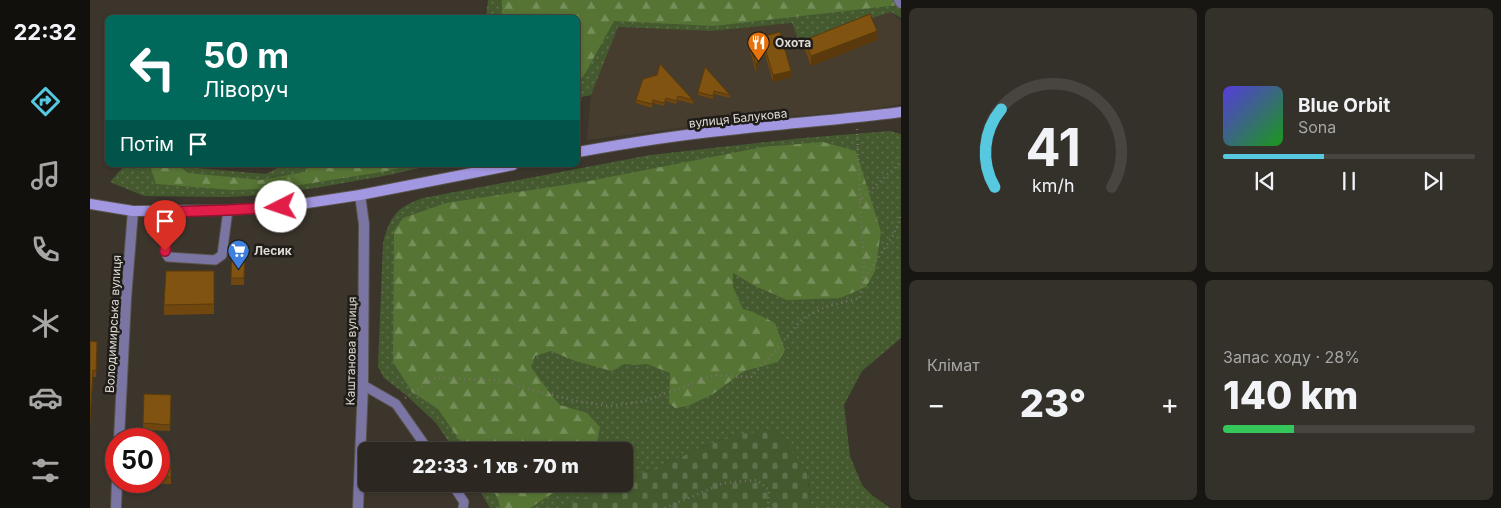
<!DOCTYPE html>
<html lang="uk">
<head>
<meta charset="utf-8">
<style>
	:root { --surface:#2c2821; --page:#34302a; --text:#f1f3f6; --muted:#a6a6a5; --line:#48443f; --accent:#56c9e0 }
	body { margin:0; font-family:Inter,sans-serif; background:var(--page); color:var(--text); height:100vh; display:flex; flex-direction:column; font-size:19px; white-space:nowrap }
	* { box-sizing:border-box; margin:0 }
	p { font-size:16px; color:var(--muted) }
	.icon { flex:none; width:28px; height:28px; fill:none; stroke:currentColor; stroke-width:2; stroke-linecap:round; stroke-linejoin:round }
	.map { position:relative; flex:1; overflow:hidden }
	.panel { display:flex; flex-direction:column; gap:8px; padding:8px; background:#181612; width:600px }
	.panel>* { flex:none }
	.banner { position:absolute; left:15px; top:15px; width:475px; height:152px; border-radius:8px; box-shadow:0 1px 4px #0004,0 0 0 1px var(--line); background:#00695c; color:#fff; overflow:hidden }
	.speed { position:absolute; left:15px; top:428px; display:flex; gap:10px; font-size:25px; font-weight:700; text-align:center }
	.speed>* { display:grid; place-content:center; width:65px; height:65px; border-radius:50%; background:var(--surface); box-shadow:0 1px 4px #0004,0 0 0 1px var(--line); line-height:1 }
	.speed .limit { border:8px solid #d22; background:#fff; color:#111 }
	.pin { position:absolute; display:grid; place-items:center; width:42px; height:42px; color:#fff; margin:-51px -21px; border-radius:50% 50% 50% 0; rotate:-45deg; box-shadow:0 0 5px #0007 }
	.pin .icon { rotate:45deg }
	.me { position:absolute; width:55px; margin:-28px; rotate:266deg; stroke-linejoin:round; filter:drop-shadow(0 0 4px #0008) }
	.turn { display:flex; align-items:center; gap:18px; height:105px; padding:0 15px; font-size:22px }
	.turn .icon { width:65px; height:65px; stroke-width:2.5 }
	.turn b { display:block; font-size:35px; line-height:42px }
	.then { display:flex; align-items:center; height:48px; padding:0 15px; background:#0003; gap:10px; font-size:19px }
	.big { font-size:38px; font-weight:800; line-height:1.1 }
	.panel .tile { flex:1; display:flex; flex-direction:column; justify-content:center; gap:8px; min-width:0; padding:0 18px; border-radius:8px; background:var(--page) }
	.panel .dial { align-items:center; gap:0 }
	.dial svg { height:130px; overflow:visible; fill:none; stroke:var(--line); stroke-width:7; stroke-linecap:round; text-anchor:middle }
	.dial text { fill:var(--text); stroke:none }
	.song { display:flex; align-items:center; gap:15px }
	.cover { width:60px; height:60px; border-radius:8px; background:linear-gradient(135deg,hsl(250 70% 55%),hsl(120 70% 35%)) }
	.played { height:5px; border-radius:2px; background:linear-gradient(90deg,var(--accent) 40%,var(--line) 40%) }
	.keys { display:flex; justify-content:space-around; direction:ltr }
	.heat { display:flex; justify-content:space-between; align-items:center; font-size:28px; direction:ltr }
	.charge { height:8px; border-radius:4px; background:linear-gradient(90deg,#34c759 28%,var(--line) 0) }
	.panel .tiles { flex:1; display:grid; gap:8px; grid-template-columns:repeat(2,1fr) }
	.trip { position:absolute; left:268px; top:442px; width:275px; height:50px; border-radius:8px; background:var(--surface); box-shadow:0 1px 4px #0004,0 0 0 1px var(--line); font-weight:800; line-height:50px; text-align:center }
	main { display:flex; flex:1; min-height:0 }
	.menu { display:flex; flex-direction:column; width:90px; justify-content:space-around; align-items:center; background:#12100d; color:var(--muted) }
	.menu .icon { width:35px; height:35px }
	.menu .active { color:var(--accent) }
	.menu b { font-size:22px; color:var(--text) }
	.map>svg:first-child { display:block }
</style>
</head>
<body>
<main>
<nav class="menu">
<b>22:32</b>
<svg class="icon active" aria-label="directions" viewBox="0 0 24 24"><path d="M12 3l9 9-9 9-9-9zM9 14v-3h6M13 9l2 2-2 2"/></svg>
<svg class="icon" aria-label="music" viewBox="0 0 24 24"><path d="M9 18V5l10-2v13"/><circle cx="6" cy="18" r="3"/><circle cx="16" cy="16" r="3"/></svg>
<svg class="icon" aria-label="phone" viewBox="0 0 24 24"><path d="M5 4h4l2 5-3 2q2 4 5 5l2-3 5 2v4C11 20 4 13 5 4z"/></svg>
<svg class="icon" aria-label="climate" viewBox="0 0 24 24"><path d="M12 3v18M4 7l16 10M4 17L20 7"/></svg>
<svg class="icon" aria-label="car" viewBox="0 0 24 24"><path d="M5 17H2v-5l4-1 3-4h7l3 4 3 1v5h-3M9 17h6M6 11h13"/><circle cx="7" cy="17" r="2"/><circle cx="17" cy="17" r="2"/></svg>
<svg class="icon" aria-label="filters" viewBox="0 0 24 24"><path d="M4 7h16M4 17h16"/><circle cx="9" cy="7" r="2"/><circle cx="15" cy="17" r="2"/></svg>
</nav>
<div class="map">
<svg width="811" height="508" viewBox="0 0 811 508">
	<defs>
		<pattern id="grass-dots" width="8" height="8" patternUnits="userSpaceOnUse" patternTransform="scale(1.25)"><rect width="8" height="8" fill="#45592f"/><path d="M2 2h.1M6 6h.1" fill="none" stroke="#5f704c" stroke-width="1.8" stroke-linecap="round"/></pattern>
		<pattern id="forest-firs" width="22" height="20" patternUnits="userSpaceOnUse" patternTransform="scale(1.25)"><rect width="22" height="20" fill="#567434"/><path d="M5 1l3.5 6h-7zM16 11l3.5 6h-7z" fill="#768e5a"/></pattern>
		<pattern id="cemetery-stones" width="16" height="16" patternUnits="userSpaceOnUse" patternTransform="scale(1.25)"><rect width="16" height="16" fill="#45592f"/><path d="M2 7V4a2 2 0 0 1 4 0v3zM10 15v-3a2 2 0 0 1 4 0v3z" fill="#5f704c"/></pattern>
	</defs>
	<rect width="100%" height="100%" fill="#3b352c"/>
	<path fill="#463d2e" d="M801 12 811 21V104L768 111 652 120 497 140 501 95 527 27 622 31 702 23 710 41Z"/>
	<path fill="url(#grass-dots)" d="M398 0H811V18L801 12 709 42 702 23 622 31 528 27 501 95 492 97 488 114V18H396Z
		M800 131 811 134V338L772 371 754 405 760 456 772 485 783 496 800 508H721L717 470 642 435 534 481V451H365L346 423 316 395 294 378 288 367 293 243C300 216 307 207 333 198L560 155 713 138Z
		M35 165H105L107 168 176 174 193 165H342L299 175 231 187 178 195 137 197 54 196 20 182Z
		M386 484H526L471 508H400Z"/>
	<path fill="url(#forest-firs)" d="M412 0H811L808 5 624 26 524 21 496 72 488 83V18H412Z
		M733 142 766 151 791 232 785 271 776 287 750 298 697 300 665 286 643 273V287L653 309 663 312 685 323 695 350 688 362 654 371 623 394 598 406 585 408 579 403 580 373 557 364 546 365 534 364 522 371 485 361 461 351 445 356 441 367 462 396 470 405 497 413 510 427 505 451H377L348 409 322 392 303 362 304 231 313 218 356 203 494 182 673 147Z
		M60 165H88L98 173 171 180 215 172 218 165H319L297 171 191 188 143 190 66 184Z
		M398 484H477L440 508H410L408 498Z"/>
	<path fill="url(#cemetery-stones)" d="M685 430 717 470 721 508H471L526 484H534V481L642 435Z"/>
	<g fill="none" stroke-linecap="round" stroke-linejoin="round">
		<defs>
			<path id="service" d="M79 212 75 251 78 257 125 260 132 255 138 210
				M273 385 306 404 339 451
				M362 484 374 502 373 508"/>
			<path id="minor" d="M809 0 811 3
				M29 439 36 299 43 211
				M26 508 27 481
				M268 508 273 385 274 224 270 195"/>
			<path id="secondary" d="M488 152C538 143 589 135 639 130 697 123 754 120 811 112
				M0 204 43 211 138 210 191 207 270 195 423 165"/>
		</defs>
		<use href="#service" stroke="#58534a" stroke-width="11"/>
		<use href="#minor" stroke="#58534a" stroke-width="12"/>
		<use href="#secondary" stroke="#58534a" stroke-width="12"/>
		<path stroke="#77716a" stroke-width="2.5" stroke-dasharray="1 4" stroke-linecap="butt" d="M767 129 770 200
			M772 282 804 234 811 216
			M315 398 346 378 404 380 486 401 520 406 555 401 625 375 661 377 680 357 712 319 735 307 770 298 774 264 770 200 811 162
			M575 508 634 483 667 480 679 490 678 508"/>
		<use href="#service" stroke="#7b75a3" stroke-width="9"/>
		<use href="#minor" stroke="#7b75a3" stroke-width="10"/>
		<use href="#secondary" stroke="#a297e1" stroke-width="10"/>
	</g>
	<path fill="#6f470f" d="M690 32 701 77 683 82 673 48 666 73 659 47V40Z
		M715 40H787L721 66 715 50Z
		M615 67 640 95V98L624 94 623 99 608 95V92Z
		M553 79 603 100V104L588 100 586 104 576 101 574 106 563 103 562 108 546 103V100Z
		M155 246 154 285H141L142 247Z
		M124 271V314L74 315V305Z
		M0 341 7 348 6 377H3L0 427Z
		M54 394 81 395 80 431 53 430Z
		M69 462H81V484H53V481H69Z"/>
	<path fill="#5a3a0c" d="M787 31V40L721 66V56Z
		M673 41V48L666 73V66Z
		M701 71V77L683 82V75Z"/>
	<path fill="#815311" stroke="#5a3a0c" d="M780 14 787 31 721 56 715 40Z
		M690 32 701 71 683 75 673 41 666 66 659 40Z
		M570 64 603 100 588 96 586 101 576 98 574 103 563 100 562 104 546 100 553 79 567 75Z
		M615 67 640 95 624 91 623 96 608 92Z
		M155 246 154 278H141L142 247Z
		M76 271H124V304L74 305Z
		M0 341 7 342 6 371 3 370 0 420Z
		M54 394 81 395 80 425 53 423Z
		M69 462H81V477H69Z"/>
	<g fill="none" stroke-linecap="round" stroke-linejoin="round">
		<defs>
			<path id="route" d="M75 251 79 212 138 210 191 207"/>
		</defs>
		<use href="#route" stroke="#92132f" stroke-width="12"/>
		<use href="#route" stroke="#e11d48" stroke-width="9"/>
	</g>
	<defs>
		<symbol id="restaurant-pin" viewBox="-11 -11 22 30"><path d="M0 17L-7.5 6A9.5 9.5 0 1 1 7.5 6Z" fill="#e8710a" stroke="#201d19"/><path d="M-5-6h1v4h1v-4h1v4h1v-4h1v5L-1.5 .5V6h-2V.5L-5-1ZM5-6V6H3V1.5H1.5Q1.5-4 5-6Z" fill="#fff"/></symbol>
		<symbol id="supermarket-pin" viewBox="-11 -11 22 30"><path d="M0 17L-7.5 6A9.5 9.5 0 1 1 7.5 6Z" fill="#3f7fe0" stroke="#201d19"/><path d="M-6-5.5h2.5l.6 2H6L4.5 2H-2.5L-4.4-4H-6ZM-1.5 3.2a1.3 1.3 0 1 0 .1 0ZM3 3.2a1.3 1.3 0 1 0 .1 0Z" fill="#fff"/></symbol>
	</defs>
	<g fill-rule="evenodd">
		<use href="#restaurant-pin" x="656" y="30" width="25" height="34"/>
		<use href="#supermarket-pin" x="136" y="238" width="25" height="34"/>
	</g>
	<g text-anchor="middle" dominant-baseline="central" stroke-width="5" stroke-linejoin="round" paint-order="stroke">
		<g font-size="12" font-weight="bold" fill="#dedad5" stroke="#201d19" text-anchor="start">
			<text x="685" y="42">Охота</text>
			<text x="164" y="250">Лесик</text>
		</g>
		<g font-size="12" fill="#dedad5" stroke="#201d19">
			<text transform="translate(648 118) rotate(-6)">вулиця Балукова</text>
			<text transform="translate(23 324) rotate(-87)">Володимирська вулиця</text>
			<text transform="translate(261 351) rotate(-89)">Каштанова вулиця</text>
		</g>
	</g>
</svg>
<div class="speed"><div class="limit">50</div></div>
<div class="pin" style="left:75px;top:251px;background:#d93025"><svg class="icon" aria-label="arrive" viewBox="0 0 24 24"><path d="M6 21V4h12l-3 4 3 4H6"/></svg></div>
<svg class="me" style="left:191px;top:207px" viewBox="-20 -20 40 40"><circle r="19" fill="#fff"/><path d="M0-13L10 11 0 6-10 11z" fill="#e11d48"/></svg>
<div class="trip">22:33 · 1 хв · 70 m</div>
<div class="banner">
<div class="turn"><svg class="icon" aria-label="left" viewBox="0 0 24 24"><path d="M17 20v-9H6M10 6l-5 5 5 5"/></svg><div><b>50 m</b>Ліворуч</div></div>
<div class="then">Потім<svg class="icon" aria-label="arrive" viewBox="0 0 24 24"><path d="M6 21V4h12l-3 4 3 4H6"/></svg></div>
</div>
</div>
<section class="panel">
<div class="tiles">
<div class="tile dial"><svg viewBox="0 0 100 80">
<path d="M14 69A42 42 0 1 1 86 69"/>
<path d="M14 69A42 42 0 0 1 18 21" stroke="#56c9e0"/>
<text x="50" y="56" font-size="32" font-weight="700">41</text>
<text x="50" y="72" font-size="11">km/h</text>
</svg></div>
<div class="tile">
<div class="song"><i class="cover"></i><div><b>Blue Orbit</b><p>Sona</p></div></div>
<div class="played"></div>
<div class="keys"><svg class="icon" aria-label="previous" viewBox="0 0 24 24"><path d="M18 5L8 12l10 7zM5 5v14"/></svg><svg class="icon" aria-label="pause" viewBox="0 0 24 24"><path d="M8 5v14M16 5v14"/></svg><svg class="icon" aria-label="next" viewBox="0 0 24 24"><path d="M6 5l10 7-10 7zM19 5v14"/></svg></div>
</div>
<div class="tile"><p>Клімат</p>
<div class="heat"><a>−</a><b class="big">23°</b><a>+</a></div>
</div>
<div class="tile"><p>Запас ходу · 28%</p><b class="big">140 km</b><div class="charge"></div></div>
</div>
</section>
</main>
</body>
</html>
